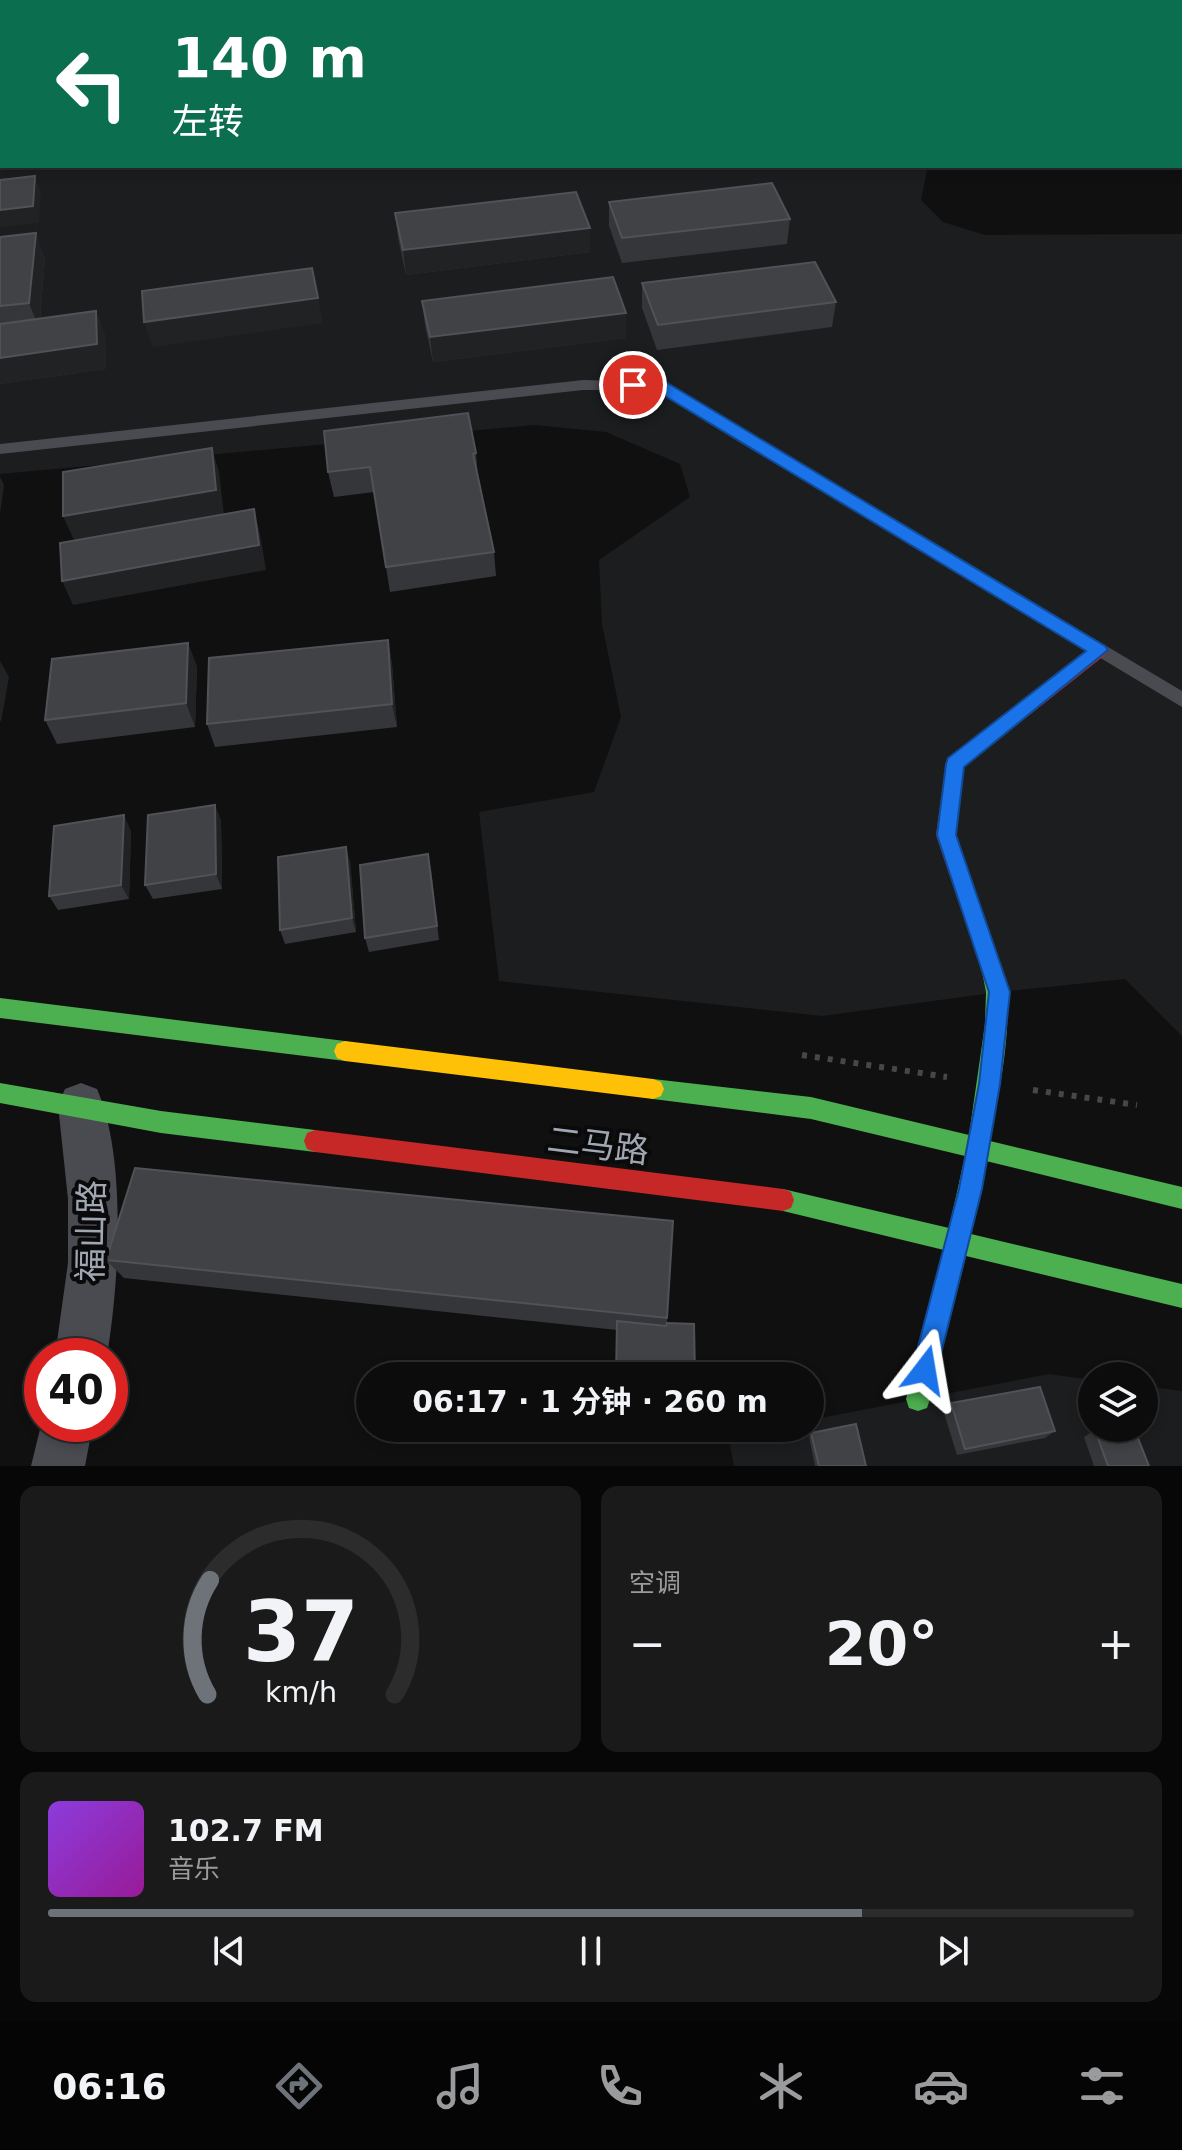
<!DOCTYPE html>
<html lang="zh">
<head>
<meta charset="utf-8">
<style>
	:root { --surface:#0c0c0c; --page:#1a1a1a; --text:#f1f3f6; --muted:#9a9b9d; --line:#2c2c2d; --accent:#6e7279 }
	body { margin:0; font-family:"DejaVu Sans","Noto Sans SC",sans-serif; background:var(--page); color:var(--text); height:100vh; display:flex; flex-direction:column; font-size:30px; white-space:nowrap }
	* { box-sizing:border-box; margin:0 }
	p { font-size:26px; color:var(--muted) }
	.icon { flex:none; width:44px; height:44px; fill:none; stroke:currentColor; stroke-width:2; stroke-linecap:round; stroke-linejoin:round }
	.map { position:relative; height:1466px; overflow:hidden }
	.panel { display:flex; flex-direction:column; gap:20px; padding:20px; background:#070707; flex:1 }
	.panel>* { flex:none }
	.guide { position:absolute; left:0px; top:0px; width:1182px; height:168px; box-shadow:0 4px 12px #0003,0 0 0 2px var(--line); background:#0b6e4f; color:#fff; overflow:hidden }
	.tools { position:absolute; left:1078px; top:1362px; display:grid; gap:16px }
	.tools a { display:grid; place-items:center; width:80px; height:80px; border-radius:50%; background:var(--surface); box-shadow:0 4px 12px #0003,0 0 0 2px var(--line); font-size:40px }
	.speed { position:absolute; left:24px; top:1338px; display:flex; gap:16px; font-size:40px; font-weight:700; text-align:center }
	.speed>* { display:grid; place-content:center; width:104px; height:104px; border-radius:50%; background:var(--surface); box-shadow:0 4px 12px #0003,0 0 0 2px var(--line); line-height:1 }
	.speed .limit { border:12px solid #d22; background:#fff; color:#111 }
	.pin { position:absolute; display:grid; place-items:center; width:68px; height:68px; color:#fff; margin:-34px; border:4px solid #fff; border-radius:50%; box-shadow:0 2px 8px #0007 }
	.me { position:absolute; width:88px; margin:-44px; rotate:14deg; stroke-linejoin:round; filter:drop-shadow(0 0 6px #0008) }
	.turn { display:flex; align-items:center; gap:28px; height:168px; padding:0 40px; font-size:36px }
	.turn .icon { width:104px; height:104px; stroke-width:2.5 }
	.turn b { display:block; font-size:56px; line-height:68px }
	.big { font-size:60px; font-weight:700; line-height:1.1 }
	.panel .card { flex:1; display:flex; flex-direction:column; justify-content:center; gap:12px; min-width:0; padding:0 28px; border-radius:16px; background:var(--page) }
	.panel .dial { align-items:center; gap:0 }
	.dial svg { height:208px; overflow:visible; fill:none; stroke:var(--line); stroke-width:7; stroke-linecap:round; text-anchor:middle }
	.dial text { fill:var(--text); stroke:none }
	.song { display:flex; align-items:center; gap:24px }
	.cover { width:96px; height:96px; border-radius:12px; background:linear-gradient(135deg,hsl(270 70% 55%),hsl(300 70% 35%)) }
	.played { height:8px; border-radius:4px; background:linear-gradient(90deg,var(--accent) 75%,var(--line) 75%) }
	.keys { display:flex; justify-content:space-around; direction:ltr }
	.heat { display:flex; justify-content:space-between; align-items:center; font-size:44px; direction:ltr }
	.panel .tiles { flex:1; display:grid; gap:20px; grid-template-columns:1fr 1fr }
	.card:last-child { grid-column:span 2 }
	.trip { position:absolute; left:356px; top:1362px; width:468px; height:80px; border-radius:40px; background:var(--surface); box-shadow:0 4px 12px #0003,0 0 0 2px var(--line); font-weight:700; line-height:80px; text-align:center }
	.tabs { display:flex; height:128px; justify-content:space-around; align-items:center; background:#050505; color:var(--muted) }
	.tabs .icon { width:56px; height:56px }
	.tabs .current { color:var(--accent) }
	.tabs b { font-size:36px; color:var(--text) }
	.map>svg:first-child { display:block }
</style>
</head>
<body>
<div class="map">
<svg width="1182" height="1466" viewBox="0 0 1182 1466">
	<rect width="100%" height="100%" fill="#101010"/>
	<path fill="#1c1d1f" d="M0 30 2 166H928L921 200 943 222 985 235 1182 234V1036L1125 979 999 992 822 1016 499 981 479 812 594 792 621 717 602 624 599 560 690 497 680 464 606 432 534 425 0 474Z
		M1049 1374 1092 1380V1428H1144V1386L1182 1391V1466H734L728 1435 766 1428H810V1420Z"/>
	<path fill="#232b31" d="M875 0H1182V5L1180 2Z"/>
	<g fill="none" stroke-linecap="round" stroke-linejoin="round">
		<path stroke="#46474b" stroke-width="6" stroke-dasharray="5 8" stroke-linecap="butt" d="M802 1055 947 1077
			M1033 1090 1137 1105"/>
		<path fill="#4a4b50" fill-rule="evenodd" d="M583 380 663 382 1182 691V707L655 390H583L0 454V444Z"/>
		<path fill="#4a4b50" fill-rule="evenodd" d="M81 1083 97 1089C127 1158 119 1283 107 1356H55L68 1263V1199L58 1105 65 1089Z
			M42 1421V1424H93L85 1466H31Z"/>
		<path fill="#4caf50" fill-rule="evenodd" d="M992 962 999 964C1019 1007 998 1094 990 1141L1182 1187V1209L986 1161 971 1234 1182 1284V1308L966 1256 930 1399 927 1408 918 1411 909 1408 906 1399 944 1250 783 1211 775 1208 772 1200 775 1192 783 1189 949 1228 965 1156 811 1119 653 1099 645 1096 642 1089 645 1082 653 1079 811 1097 969 1135 985 1024 986 992 982 971 985 964Z
			M0 998 345 1041 353 1044 356 1051 353 1058 345 1061 0 1018Z
			M0 1083 161 1111 315 1130 323 1133 326 1141 323 1149 315 1152 161 1133 0 1103Z"/>
		<path fill="#ffc107" fill-rule="evenodd" d="M1180 96H1182V102H1180Z
			M345 1041 653 1079 661 1082 664 1089 661 1096 653 1099 345 1061 337 1058 334 1051 337 1044Z"/>
		<path fill="#c62828" fill-rule="evenodd" d="M56 0H75L76 2H57Z
			M299 0H323L324 2H300Z
			M1099 643 1105 645 1108 650 1105 655 964 767 956 835 1002 971 999 978 992 980 985 978 982 971 936 835 946 764 949 759Z
			M315 1130 783 1189 791 1192 794 1200 791 1208 783 1211 315 1152 307 1149 304 1141 307 1133Z"/>
	</g>
	<path fill="#353639" d="M609 202 790 219 787 244 622 263 609 226Z
		M395 213 590 228V252L406 275 398 238Z
		M0 237 45 258 40 319 96 311 105 336 106 369 0 384Z
		M642 283 836 302 832 327 657 350 642 308Z
		M422 301 626 313V338L433 362 425 325Z
		M476 453 478 478 494 552 496 576 390 592 374 492 334 497 328 472Z
		M388 640 392 664 397 727 215 747 207 724Z
		M197 666 195 727 57 744 45 720Z
		M221 820 222 889 153 899 145 885Z
		M131 831 129 899 58 910 49 896Z
		M350 861 356 932 285 944 280 930Z
		M431 869 439 940 369 952 365 938Z
		M106 1260 667 1318V1323L695 1376 617 1330 124 1278Z
		M951 1403 1055 1431 1045 1438 957 1455 943 1410Z
		M614 1428 695 1434 693 1441 614 1438Z
		M1095 1430 1149 1466H1094L1084 1437Z
		M811 1433 866 1466H815L809 1437Z"/>
	<path fill="#212223" d="M35 176 41 193 39 223 0 227V210Z
		M590 228V252L406 275 403 250Z
		M36 233 45 258 39 328 29 303Z
		M318 298 323 323 152 347 144 322Z
		M96 311 105 336 106 369 0 384V358Z
		M626 313V338L433 362 430 337Z
		M212 448 219 472 224 515 74 540 63 516Z
		M0 477 4 485 0 514Z
		M254 509 260 534 266 570 73 605 62 581Z
		M388 640 392 664 397 727 392 704Z
		M188 643 197 666 195 727 186 703Z
		M0 661 9 677 1 722 0 720Z
		M215 805 221 820 222 889 216 874Z
		M124 815 131 831 129 899 121 885Z
		M346 847 350 861 356 932 352 918Z
		M428 854 431 869 439 940 437 926Z"/>
	<path fill="#414246" stroke="#505257" stroke-width="2" d="M35 176 33 206 0 210V180Z
		M772 183 790 219 622 238 609 202Z
		M576 192 590 228 403 250 395 213Z
		M36 233 29 303 0 306V237Z
		M815 262 836 302 658 325 642 283Z
		M312 268 318 298 144 322 142 291Z
		M613 277 626 313 430 337 422 301Z
		M96 311 97 344 0 358V324Z
		M468 413 476 453 473 454 494 552 386 567 370 467 328 472 324 431Z
		M212 448 216 490 63 516V472Z
		M254 509 259 545 62 581 60 543Z
		M388 640 392 704 207 724 209 658Z
		M188 643 186 703 45 720 52 659Z
		M215 805 216 874 145 885 148 815Z
		M124 815 121 885 49 896 54 826Z
		M346 847 352 918 280 930 278 857Z
		M428 854 437 926 365 938 360 865Z
		M135 1168 673 1221 667 1318 106 1260Z
		M617 1321 666 1326 667 1323 694 1324 695 1376H616Z
		M1040 1387 1055 1431 965 1449 951 1403Z
		M856 1424 866 1466H819L811 1433Z
		M614 1428H695V1434L614 1431Z
		M1105 1428H1134L1149 1466H1108L1095 1430Z"/>
	<path fill="#1a73e8" stroke="#114b97" stroke-width="2" d="M633 380 664 381 1105 646 1108 650 964 767 956 835 1010 992 1000 1084 982 1189 937 1370 934 1379 925 1383 916 1379 912 1370 959 1189 979 1084 989 992 937 835 946 764 948 758 1086 651 655 390 628 388V381Z"/>
	<g text-anchor="middle" dominant-baseline="central" stroke-width="8" stroke-linejoin="round" paint-order="stroke">
		<g font-size="34" fill="#a0a6b2" stroke="#0a0a0b">
			<text transform="translate(598 1145) rotate(7)">二马路</text>
			<text transform="translate(91 1231) rotate(-89)">福山路</text>
		</g>
	</g>
</svg>
<div class="tools">
<a><svg class="icon" aria-label="layers" viewBox="0 0 24 24"><path d="M12 4l9 5-9 5-9-5zM3 14l9 5 9-5"/></svg></a>
</div>
<div class="speed"><div class="limit">40</div></div>
<div class="pin" style="left:633px;top:385px;background:#d93025"><svg class="icon" aria-label="arrive" viewBox="0 0 24 24"><path d="M6 21V4h12l-3 4 3 4H6"/></svg></div>
<svg class="me" style="left:925px;top:1370px" viewBox="-20 -20 40 40"><path d="M0-17L14 15 0 8-14 15z" fill="#1a73e8" stroke="#fff" stroke-width="4"/></svg>
<div class="trip">06:17 · 1 分钟 · 260 m</div>
<div class="guide">
<div class="turn"><svg class="icon" aria-label="left" viewBox="0 0 24 24"><path d="M17 20v-9H6M10 6l-5 5 5 5"/></svg><div><b>140 m</b>左转</div></div>
</div>
</div>
<section class="panel">
<div class="tiles">
<div class="card dial"><svg viewBox="0 0 100 80">
<path d="M14 69A42 42 0 1 1 86 69"/>
<path d="M14 69A42 42 0 0 1 15 25" stroke="#6e7279"/>
<text x="50" y="56" font-size="32" font-weight="700">37</text>
<text x="50" y="72" font-size="11">km/h</text>
</svg></div>
<div class="card"><p>空调</p>
<div class="heat"><a>−</a><b class="big">20°</b><a>+</a></div>
</div>
<div class="card">
<div class="song"><i class="cover"></i><div><b>102.7 FM</b><p>音乐</p></div></div>
<div class="played"></div>
<div class="keys"><svg class="icon" aria-label="previous" viewBox="0 0 24 24"><path d="M18 5L8 12l10 7zM5 5v14"/></svg><svg class="icon" aria-label="pause" viewBox="0 0 24 24"><path d="M8 5v14M16 5v14"/></svg><svg class="icon" aria-label="next" viewBox="0 0 24 24"><path d="M6 5l10 7-10 7zM19 5v14"/></svg></div>
</div>
</div>
</section>
<nav class="tabs">
<b>06:16</b>
<svg class="icon current" aria-label="directions" viewBox="0 0 24 24"><path d="M12 3l9 9-9 9-9-9zM9 14v-3h6M13 9l2 2-2 2"/></svg>
<svg class="icon" aria-label="music" viewBox="0 0 24 24"><path d="M9 18V5l10-2v13"/><circle cx="6" cy="18" r="3"/><circle cx="16" cy="16" r="3"/></svg>
<svg class="icon" aria-label="phone" viewBox="0 0 24 24"><path d="M5 4h4l2 5-3 2q2 4 5 5l2-3 5 2v4C11 20 4 13 5 4z"/></svg>
<svg class="icon" aria-label="climate" viewBox="0 0 24 24"><path d="M12 3v18M4 7l16 10M4 17L20 7"/></svg>
<svg class="icon" aria-label="car" viewBox="0 0 24 24"><path d="M5 17H2v-5l4-1 3-4h7l3 4 3 1v5h-3M9 17h6M6 11h13"/><circle cx="7" cy="17" r="2"/><circle cx="17" cy="17" r="2"/></svg>
<svg class="icon" aria-label="filters" viewBox="0 0 24 24"><path d="M4 7h16M4 17h16"/><circle cx="9" cy="7" r="2"/><circle cx="15" cy="17" r="2"/></svg>
</nav>
</body>
</html>
